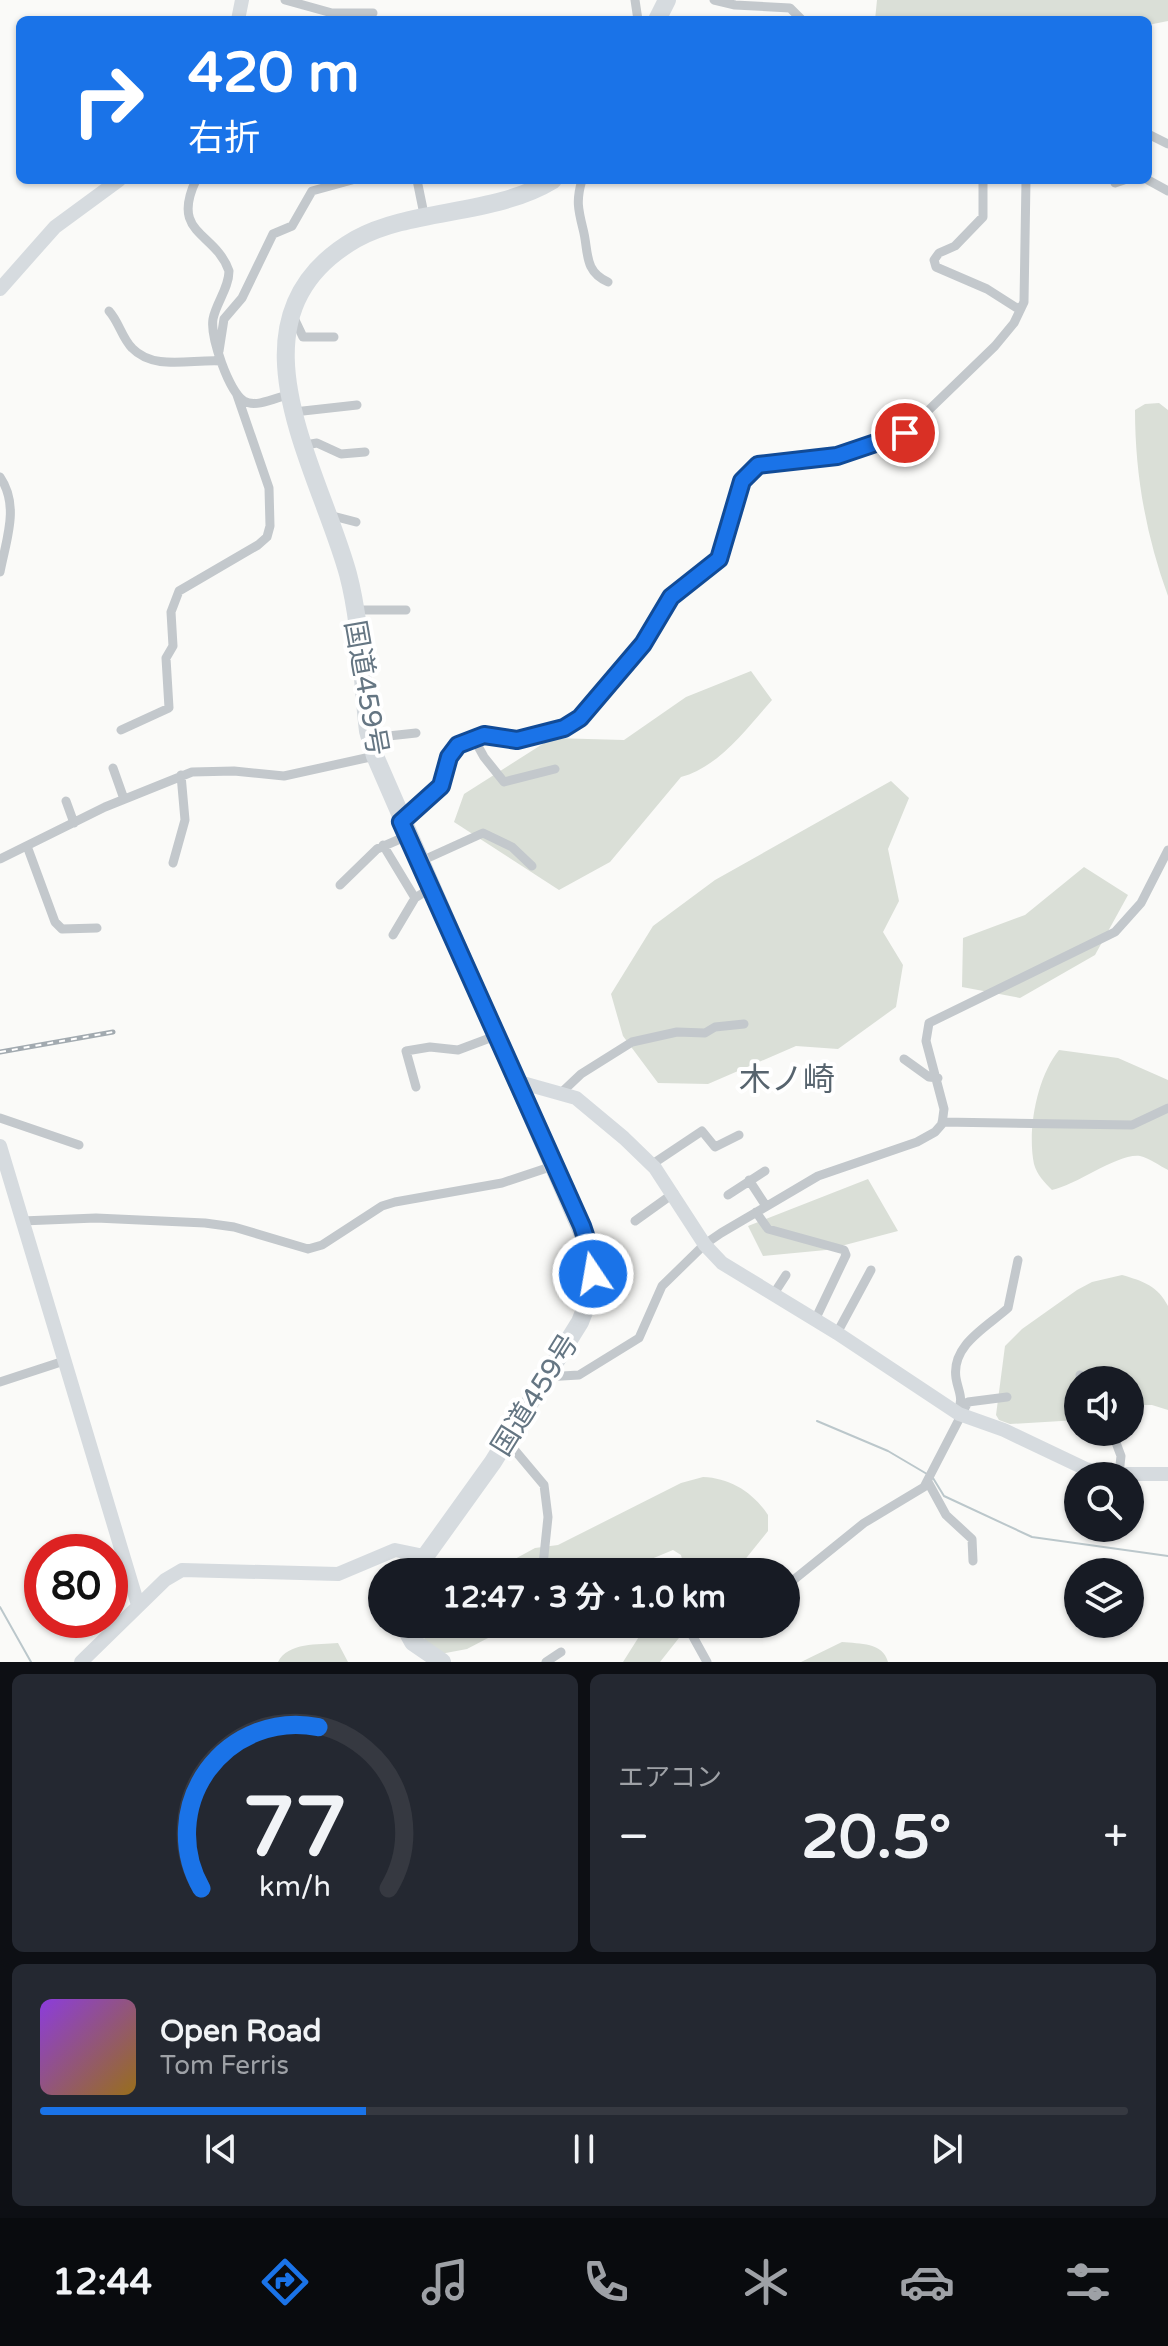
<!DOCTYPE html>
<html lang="ja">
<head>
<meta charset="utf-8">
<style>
	:root { --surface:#171b24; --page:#242831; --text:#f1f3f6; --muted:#9ea1a6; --line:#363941; --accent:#1a73e8 }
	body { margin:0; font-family:"Varela Round","Noto Sans JP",sans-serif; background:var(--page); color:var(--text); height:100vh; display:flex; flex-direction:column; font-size:30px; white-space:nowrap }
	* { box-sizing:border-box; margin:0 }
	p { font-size:26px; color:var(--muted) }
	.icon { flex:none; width:44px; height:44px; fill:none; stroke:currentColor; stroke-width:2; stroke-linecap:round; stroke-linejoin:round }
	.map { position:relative; height:1662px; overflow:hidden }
	.side { display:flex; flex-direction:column; gap:12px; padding:12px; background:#0d0f14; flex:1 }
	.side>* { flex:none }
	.guide { position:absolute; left:16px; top:16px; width:1136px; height:168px; border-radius:12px; box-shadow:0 2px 6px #0004; background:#1a73e8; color:#fff; overflow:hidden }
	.tools { position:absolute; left:1064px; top:1366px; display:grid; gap:16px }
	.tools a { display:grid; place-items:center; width:80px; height:80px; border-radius:50%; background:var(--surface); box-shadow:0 2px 6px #0004; font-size:40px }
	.speed { position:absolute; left:24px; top:1534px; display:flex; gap:16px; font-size:40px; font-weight:700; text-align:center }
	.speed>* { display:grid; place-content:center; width:104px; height:104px; border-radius:50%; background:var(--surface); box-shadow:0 2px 6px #0004; line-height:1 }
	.speed .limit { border:12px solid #d22; background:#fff; color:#111 }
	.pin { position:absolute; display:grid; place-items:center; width:68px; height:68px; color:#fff; margin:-34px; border:4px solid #fff; border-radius:50%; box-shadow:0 2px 8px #0007 }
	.me { position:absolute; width:88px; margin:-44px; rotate:348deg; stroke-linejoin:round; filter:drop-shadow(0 0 6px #0008) }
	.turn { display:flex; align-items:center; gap:28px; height:168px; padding:0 40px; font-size:36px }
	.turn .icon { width:104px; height:104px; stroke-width:2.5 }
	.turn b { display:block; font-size:56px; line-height:68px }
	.big { font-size:60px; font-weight:700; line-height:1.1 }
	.side .widget { flex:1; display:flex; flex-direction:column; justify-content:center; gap:12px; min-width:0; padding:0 28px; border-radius:12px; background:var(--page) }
	.side .dial { align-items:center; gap:0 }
	.dial svg { height:208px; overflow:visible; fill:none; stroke:var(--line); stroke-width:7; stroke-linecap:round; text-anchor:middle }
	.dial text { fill:var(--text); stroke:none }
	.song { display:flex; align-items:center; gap:24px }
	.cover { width:96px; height:96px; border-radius:12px; background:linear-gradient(135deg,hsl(270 70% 55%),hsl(40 70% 35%)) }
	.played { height:8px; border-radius:4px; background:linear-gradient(90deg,var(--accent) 30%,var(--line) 30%) }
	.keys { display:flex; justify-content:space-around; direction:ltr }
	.heat { display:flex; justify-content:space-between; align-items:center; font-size:44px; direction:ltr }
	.side .tiles { flex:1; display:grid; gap:12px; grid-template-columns:1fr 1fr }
	.widget:last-child { grid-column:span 2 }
	.trip { position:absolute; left:368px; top:1558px; width:432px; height:80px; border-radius:40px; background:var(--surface); box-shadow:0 2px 6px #0004; font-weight:700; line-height:80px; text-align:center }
	.tabs { display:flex; height:128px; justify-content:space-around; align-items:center; background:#090b0e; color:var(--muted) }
	.tabs .icon { width:56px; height:56px }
	.tabs .current { color:var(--accent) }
	.tabs b { font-size:36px; color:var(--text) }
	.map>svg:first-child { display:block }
</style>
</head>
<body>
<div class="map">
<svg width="1168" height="1662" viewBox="0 0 1168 1662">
	<rect width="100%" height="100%" fill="#fafaf8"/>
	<path fill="#dadfd7" d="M877 0H1168V21L1148 25V20H875Z
		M1159 403 1168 410V596C1146 536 1135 474 1135 410L1145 404Z
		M751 671 772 700C747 728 719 767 681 777L610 862 559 890 454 822 464 794 552 738 624 740 686 697Z
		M891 781 909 798 888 849 899 901 883 932 903 965 896 1007 838 1049 796 1046 708 1084 658 1083 623 1036 611 994 653 926 715 880Z
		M1084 867 1128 895 1095 955 1020 998 962 987 963 938 1025 915Z
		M1059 1050 1118 1058 1168 1080V1170C1160 1166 1149 1158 1140 1156 1118 1153 1077 1185 1052 1190 1045 1183 1037 1175 1034 1164 1027 1130 1037 1077 1059 1050Z
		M868 1179 898 1231 826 1250 763 1256 748 1226Z
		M1122 1275C1143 1281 1158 1286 1168 1306V1410L1152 1405H1130V1380H1078V1420L1010 1424 999 1420 996 1415 1005 1346 1022 1329 1077 1290 1092 1282Z
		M703 1477C730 1478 753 1492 768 1515V1531L735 1572H685L681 1555 673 1550 620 1572H491L535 1548 558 1545 681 1483Z
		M433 1624H515L467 1649 435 1655 424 1638Z
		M647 1624H690L660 1662H623Z
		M842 1642C860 1644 883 1642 888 1662H801Z
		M338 1643 348 1662H278C288 1642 318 1645 338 1643Z"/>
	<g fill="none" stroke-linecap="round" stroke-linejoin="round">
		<path stroke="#bbc7cb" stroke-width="2" d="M817 1421 888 1451 927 1474
			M933 1478 944 1496 1032 1537 1168 1556
			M0 1607 31 1662"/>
		<path stroke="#c3c8cc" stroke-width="9" d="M285 0 332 13H373
			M635 0 638 20
			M714 0 735 5 790 8 802 20
			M1148 134 1168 144
			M196 180C170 235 215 231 229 271 229 288 216 303 213 319 210 337 229 392 244 401 255 408 276 398 287 395
			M417 180 425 219
			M582 180C576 200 578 209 583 229 589 251 583 271 608 282
			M983 180V217L955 246 939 253 934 260 936 267 987 289 1020 310
			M1114 180 1115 183 1124 180
			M1148 180 1168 191
			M109 311C119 322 122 338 132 348 154 371 191 359 221 361
			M294 318 303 337H334
			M219 351 224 319 242 298 273 234 292 226 312 191 352 180
			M294 412 357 405
			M305 445 317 443 341 454 365 452
			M0 477C20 506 6 540 0 572
			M329 515 356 522
			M353 610H406
			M121 730 169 708 166 658 173 646 171 612 179 591 258 545 267 537 270 526 269 488 237 395
			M370 738 416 733
			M474 739 484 757 504 782 555 769
			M113 768 124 799
			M66 801 74 823
			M401 822 434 796 441 786 452 749 458 745 484 735 517 740 564 728 580 718 643 644 671 597 719 559 742 481 758 465 837 456 905 433 995 346 1014 323 1024 302 1026 180
			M383 845 415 898
			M27 846 55 922 62 929 97 928
			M0 859 105 807 192 772 234 771 284 776 375 756
			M419 862 483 833 512 847 532 866
			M173 863 185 820 181 775
			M340 885 377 849 407 836
			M393 935 415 898 431 888
			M904 1059 929 1077 938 1078
			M416 1087 406 1051 430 1047 458 1050 498 1035
			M562 1092 581 1074 632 1042 677 1032 705 1033 715 1027 744 1024
			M0 1118 79 1145
			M942 1122 1132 1125 1168 1108
			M651 1165 702 1131 715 1147 739 1135
			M749 1180 766 1206
			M728 1195 765 1171
			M756 1212 768 1229 844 1250 846 1255 815 1320
			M22 1221 96 1218 205 1223 234 1227 308 1249 322 1245 382 1206 395 1202 502 1183 553 1166
			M635 1221 674 1193
			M773 1295 786 1275
			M837 1333 871 1270
			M1080 1375 1082 1380
			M545 1377 579 1375 639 1338 662 1286 705 1244 721 1233 818 1176 917 1142 935 1132 942 1124 944 1109 926 1041 929 1023 1115 932 1141 903 1168 850
			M0 1382 64 1361
			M958 1410C964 1398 958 1391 956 1378 951 1345 987 1327 1008 1308L1018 1260
			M1112 1432 1121 1456 1119 1474
			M507 1441 544 1485 548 1517 543 1565 546 1571 561 1572
			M928 1482 946 1515 972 1539 973 1561
			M565 1572 615 1565 640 1572
			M786 1586 864 1523 924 1487 968 1402 1007 1397
			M686 1624 707 1662
			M546 1662 561 1652"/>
		<path stroke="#d6dbdf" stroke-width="14" d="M238 20 242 0
			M0 289 55 227 119 180
			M519 1082 576 1098 624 1138 655 1168 705 1245 722 1263 837 1333 959 1414 1004 1430 1086 1469 1111 1474H1168
			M0 1146 138 1605
			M81 1662 165 1580 182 1570 338 1574 395 1550 424 1556"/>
		<path stroke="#d6dbdf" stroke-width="18" d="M657 20 667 0
			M414 1572 493 1462 580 1322 593 1289 591 1253 375 756 368 731C362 680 361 623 348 574 318 465 220 317 356 239 412 208 494 216 553 180
			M403 1624 413 1642 442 1662"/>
		<defs>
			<path id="rail" d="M0 1052 113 1032"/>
		</defs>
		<use href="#rail" stroke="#a2aab0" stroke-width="5"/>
		<use href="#rail" stroke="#fff" stroke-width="2" stroke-dasharray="6" stroke-linecap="butt"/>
	</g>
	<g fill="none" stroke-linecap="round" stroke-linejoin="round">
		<defs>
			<path id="route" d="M593 1274 591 1253 582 1226 401 822 441 786 449 757 458 745 484 735 517 740 564 728 580 718 643 644 671 597 719 559 742 481 758 465 837 456 905 433"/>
		</defs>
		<use href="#route" stroke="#114b97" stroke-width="20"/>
		<use href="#route" stroke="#1a73e8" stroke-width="14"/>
	</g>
	<g text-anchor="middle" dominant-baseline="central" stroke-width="8" stroke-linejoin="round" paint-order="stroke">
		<g font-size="28" fill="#657683" stroke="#fff">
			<text transform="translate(366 688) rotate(80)">国道459号</text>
			<text transform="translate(535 1395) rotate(-58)">国道459号</text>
		</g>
		<g font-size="32" fill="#57646e" stroke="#fff">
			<text x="787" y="1080">木ノ崎</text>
		</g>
	</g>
</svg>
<div class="tools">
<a><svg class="icon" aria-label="sound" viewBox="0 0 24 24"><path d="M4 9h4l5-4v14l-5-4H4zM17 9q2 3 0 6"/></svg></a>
<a><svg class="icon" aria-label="search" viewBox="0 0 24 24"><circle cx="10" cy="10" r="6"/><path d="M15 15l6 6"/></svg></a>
<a><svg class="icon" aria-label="layers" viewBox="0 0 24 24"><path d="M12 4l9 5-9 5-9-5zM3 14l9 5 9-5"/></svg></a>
</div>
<div class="speed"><div class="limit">80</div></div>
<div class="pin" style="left:905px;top:433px;background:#d93025"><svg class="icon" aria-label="arrive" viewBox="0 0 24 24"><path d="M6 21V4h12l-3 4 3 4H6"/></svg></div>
<svg class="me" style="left:593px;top:1274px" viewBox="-20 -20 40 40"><circle r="17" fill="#1a73e8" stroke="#fff" stroke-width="3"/><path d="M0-11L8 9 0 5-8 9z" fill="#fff"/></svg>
<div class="trip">12:47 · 3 分 · 1.0 km</div>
<div class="guide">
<div class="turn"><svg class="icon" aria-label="right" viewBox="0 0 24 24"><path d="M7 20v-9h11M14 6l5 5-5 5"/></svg><div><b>420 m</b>右折</div></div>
</div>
</div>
<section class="side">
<div class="tiles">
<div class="widget dial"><svg viewBox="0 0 100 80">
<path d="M14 69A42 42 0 1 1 86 69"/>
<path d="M14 69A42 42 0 0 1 59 7" stroke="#1a73e8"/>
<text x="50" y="56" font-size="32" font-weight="700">77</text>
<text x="50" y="72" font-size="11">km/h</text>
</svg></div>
<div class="widget"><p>エアコン</p>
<div class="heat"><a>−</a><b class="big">20.5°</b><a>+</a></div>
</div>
<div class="widget">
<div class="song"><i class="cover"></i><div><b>Open Road</b><p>Tom Ferris</p></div></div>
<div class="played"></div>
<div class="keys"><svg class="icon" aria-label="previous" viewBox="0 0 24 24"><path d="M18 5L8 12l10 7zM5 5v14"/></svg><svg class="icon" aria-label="pause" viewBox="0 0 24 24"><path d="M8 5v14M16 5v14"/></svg><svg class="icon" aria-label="next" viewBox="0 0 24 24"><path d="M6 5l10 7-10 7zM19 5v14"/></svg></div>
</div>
</div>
</section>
<nav class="tabs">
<b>12:44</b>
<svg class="icon current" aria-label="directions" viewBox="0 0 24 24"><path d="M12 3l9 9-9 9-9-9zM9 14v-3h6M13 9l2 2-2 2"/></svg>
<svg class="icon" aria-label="music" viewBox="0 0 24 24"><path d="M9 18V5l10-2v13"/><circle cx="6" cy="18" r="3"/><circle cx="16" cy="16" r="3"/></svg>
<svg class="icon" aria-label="phone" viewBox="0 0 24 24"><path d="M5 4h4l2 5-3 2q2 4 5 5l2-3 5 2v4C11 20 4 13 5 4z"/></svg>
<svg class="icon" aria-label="climate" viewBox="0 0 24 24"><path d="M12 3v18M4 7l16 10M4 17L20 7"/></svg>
<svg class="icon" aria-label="car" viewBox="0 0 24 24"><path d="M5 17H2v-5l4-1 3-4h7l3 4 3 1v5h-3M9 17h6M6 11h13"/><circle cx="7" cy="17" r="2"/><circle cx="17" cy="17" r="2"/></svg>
<svg class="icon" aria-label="filters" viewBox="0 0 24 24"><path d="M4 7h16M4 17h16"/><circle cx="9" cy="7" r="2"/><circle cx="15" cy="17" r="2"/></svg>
</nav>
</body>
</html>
